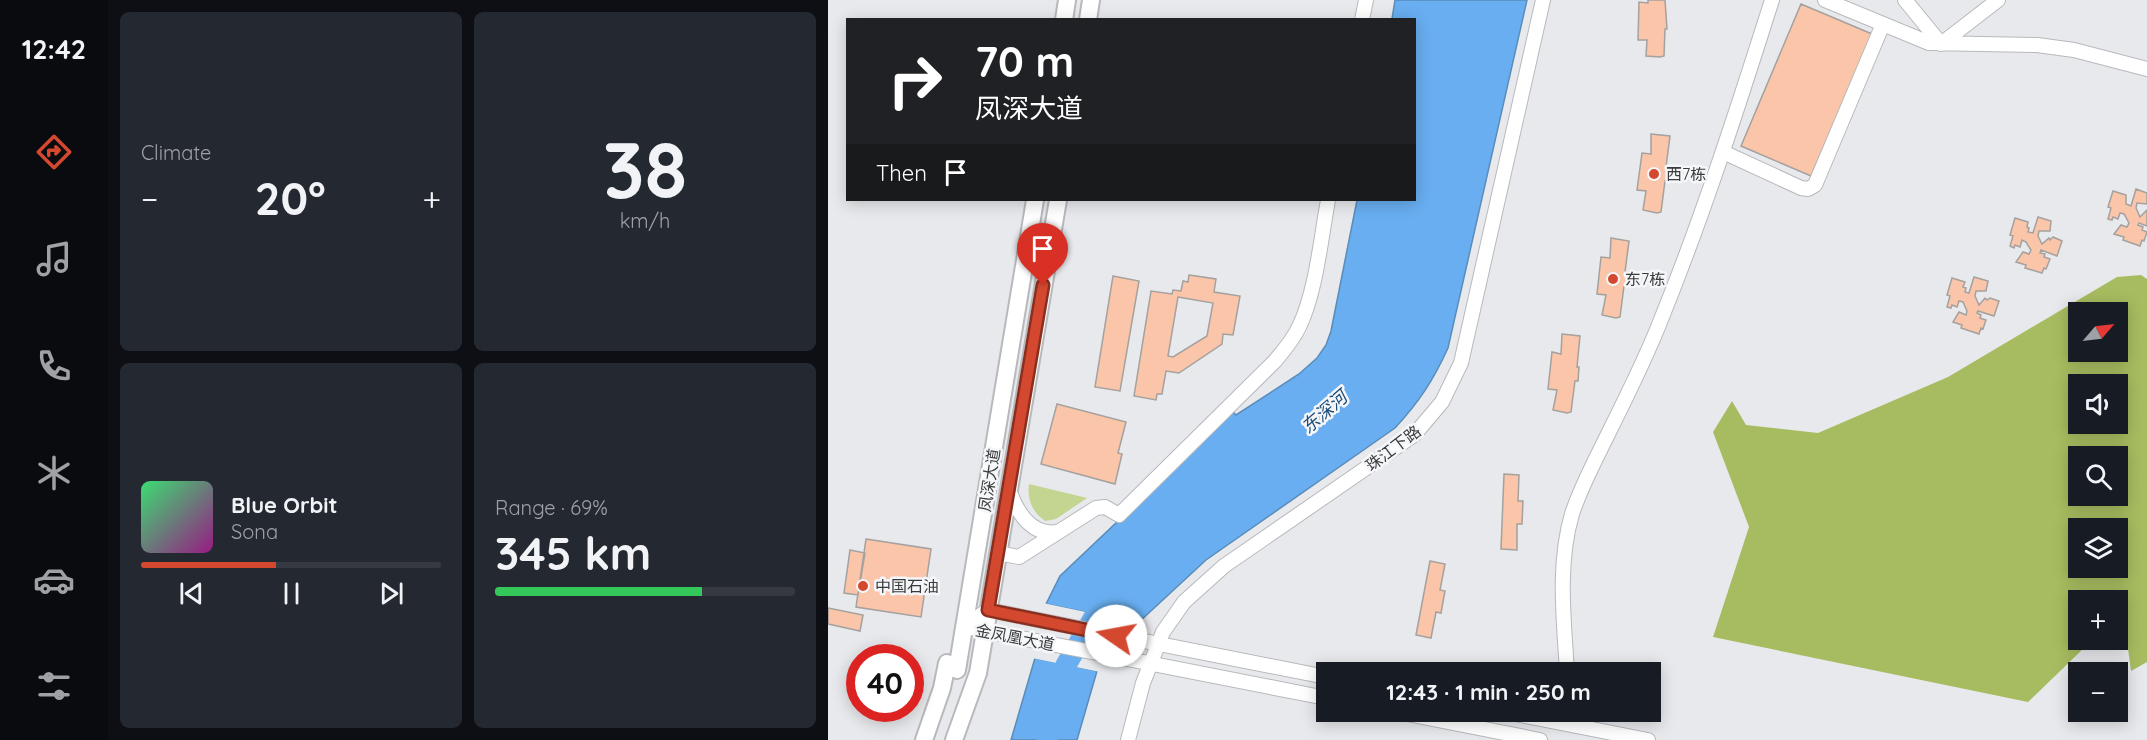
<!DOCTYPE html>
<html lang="en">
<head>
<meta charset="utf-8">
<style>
	:root { --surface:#171b24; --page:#242831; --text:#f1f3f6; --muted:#9ea1a6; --line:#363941; --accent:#d4482f }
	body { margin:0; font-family:Quicksand,"Noto Sans SC",sans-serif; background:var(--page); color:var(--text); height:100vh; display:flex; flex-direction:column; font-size:22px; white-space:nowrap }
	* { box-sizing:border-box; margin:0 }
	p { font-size:20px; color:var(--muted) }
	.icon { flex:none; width:33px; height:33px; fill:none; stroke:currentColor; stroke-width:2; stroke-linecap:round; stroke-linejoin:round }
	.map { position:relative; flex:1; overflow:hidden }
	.panel { display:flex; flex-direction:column; gap:12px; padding:12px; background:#0d0f14; width:720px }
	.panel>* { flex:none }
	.top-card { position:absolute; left:18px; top:18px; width:570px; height:183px; border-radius:0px; box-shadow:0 3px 15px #0003; background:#202124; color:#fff; overflow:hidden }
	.needle { width:39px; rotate:62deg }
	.tools { position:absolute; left:1240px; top:302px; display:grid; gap:12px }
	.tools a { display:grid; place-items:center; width:60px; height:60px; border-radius:0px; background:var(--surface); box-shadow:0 3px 15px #0003; font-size:30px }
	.speed { position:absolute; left:18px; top:644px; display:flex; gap:12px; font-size:30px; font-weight:700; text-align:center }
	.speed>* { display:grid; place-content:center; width:78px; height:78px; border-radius:50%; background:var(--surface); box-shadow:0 3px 15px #0003; line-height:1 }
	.speed .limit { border:9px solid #d22; background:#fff; color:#111 }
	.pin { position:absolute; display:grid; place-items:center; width:51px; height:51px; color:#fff; margin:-62px -26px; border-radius:50% 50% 50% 0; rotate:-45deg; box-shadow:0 0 6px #0007 }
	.pin .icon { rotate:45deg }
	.me { position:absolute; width:66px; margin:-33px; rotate:282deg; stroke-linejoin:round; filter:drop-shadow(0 0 4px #0008) }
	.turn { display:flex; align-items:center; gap:21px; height:126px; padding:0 30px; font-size:27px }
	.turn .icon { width:78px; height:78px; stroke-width:2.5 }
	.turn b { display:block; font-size:42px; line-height:51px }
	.then { display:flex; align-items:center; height:57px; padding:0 30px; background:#0003; gap:12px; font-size:22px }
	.big { font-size:45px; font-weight:800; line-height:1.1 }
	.panel .widget { flex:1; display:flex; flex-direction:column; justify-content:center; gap:9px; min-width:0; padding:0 21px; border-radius:9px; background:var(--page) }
	.panel .dial { align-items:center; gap:0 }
	.dial b { font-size:78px; line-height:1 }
	.song { display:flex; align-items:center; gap:18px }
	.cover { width:72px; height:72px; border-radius:9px; background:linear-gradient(135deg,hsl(140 70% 55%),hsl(310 70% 35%)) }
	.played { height:6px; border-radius:3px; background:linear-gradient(90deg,var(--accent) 45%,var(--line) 45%) }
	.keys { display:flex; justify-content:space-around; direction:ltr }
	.heat { display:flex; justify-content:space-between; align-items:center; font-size:33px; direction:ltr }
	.charge { height:9px; border-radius:4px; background:linear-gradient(90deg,#34c759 69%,var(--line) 0) }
	.panel .tiles { flex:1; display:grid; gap:12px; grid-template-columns:repeat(2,1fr) }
	.trip { position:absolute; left:488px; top:662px; width:345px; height:60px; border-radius:0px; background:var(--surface); box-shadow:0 3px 15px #0003; font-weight:800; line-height:60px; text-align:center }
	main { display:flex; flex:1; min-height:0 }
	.dock { display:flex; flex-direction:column; width:108px; justify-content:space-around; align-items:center; background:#090b0e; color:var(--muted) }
	.dock .icon { width:42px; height:42px }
	.dock .current { color:var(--accent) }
	.dock b { font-size:27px; color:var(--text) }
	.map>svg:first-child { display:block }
</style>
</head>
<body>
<main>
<nav class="dock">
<b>12:42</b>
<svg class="icon current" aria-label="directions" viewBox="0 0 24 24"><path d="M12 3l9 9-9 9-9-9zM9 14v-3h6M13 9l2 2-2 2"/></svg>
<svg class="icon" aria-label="music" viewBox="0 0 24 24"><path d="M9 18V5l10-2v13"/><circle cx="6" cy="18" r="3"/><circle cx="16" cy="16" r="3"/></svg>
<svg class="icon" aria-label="phone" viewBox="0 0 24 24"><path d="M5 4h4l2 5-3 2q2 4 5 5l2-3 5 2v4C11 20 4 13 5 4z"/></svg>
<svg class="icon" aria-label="climate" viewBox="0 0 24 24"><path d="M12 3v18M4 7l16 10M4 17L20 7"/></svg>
<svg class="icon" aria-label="car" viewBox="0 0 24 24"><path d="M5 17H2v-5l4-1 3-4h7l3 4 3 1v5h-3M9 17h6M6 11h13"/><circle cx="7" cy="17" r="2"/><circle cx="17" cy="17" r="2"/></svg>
<svg class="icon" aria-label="filters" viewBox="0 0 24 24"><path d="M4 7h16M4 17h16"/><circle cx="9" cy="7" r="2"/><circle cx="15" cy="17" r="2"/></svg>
</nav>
<section class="panel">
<div class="tiles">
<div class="widget"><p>Climate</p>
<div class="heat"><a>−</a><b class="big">20°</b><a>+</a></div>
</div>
<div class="widget dial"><b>38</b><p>km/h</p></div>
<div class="widget">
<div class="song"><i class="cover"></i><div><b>Blue Orbit</b><p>Sona</p></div></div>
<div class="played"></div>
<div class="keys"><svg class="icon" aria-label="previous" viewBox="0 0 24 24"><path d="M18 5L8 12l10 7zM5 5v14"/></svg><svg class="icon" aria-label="pause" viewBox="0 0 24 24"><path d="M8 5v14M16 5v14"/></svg><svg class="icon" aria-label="next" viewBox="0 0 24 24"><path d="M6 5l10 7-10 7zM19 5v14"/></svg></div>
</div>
<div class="widget"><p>Range · 69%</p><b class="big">345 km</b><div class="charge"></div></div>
</div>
</section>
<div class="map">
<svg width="1319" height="740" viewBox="0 0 1319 740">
	<rect width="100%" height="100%" fill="#e8e9ec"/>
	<path fill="#c3d590" d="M201 484 259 498 228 519 217 521C204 512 199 499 201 484Z"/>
	<path fill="#a7bc60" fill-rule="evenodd" d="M1313 275 1319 279V662L1303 671 1299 641 1257 647 1200 702 885 637 921 527 885 432 904 401 918 425 990 433 1120 377 1289 277ZM1251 312H1290V351H1251ZM1251 384H1290V423H1251ZM1251 456H1290V495H1251ZM1251 528H1290V567H1251ZM1251 600H1290V639H1251Z"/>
	<path fill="#68aef0" stroke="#5a8cba" stroke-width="1.5" d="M567 0H699L620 348C605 381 591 402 567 428L378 560 310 623 218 604 232 576 405 412 408 415 471 374 489 358 498 345 503 331 529 200H586V20L564 19Z
		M207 658 269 671 249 740H183Z"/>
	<path fill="#e8e9ec" d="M215 603 310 623V626L217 607Z
		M208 655 270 668 272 672 204 658Z"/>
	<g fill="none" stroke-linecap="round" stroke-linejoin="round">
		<path stroke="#68aef0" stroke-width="21" d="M219 740 238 665 282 590"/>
	</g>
	<path fill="#fac5a8" stroke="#a4a19f" stroke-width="1.5" fill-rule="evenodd" d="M820 0H837L839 29H837L836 56 832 57 818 56 819 40H810L811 2 820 3Z
		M973 4 1044 34 983 176 913 146Z
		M823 134 842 136 838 167 841 168 839 181H837L833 212 829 213 815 210 818 191 809 190 814 153 823 154Z
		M1308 189 1319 193V204L1309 203 1308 208 1312 217 1319 210V226L1311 223 1310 225 1315 227 1314 230 1319 232 1316 241 1314 240 1312 246 1295 240 1296 237 1286 234 1293 225 1299 227 1301 223 1296 214 1292 213 1290 219 1285 217 1284 220 1280 219 1283 208 1280 207 1285 191 1298 195V204L1303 206Z
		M1210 217 1223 221 1222 231H1211L1210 236 1214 244 1221 238 1222 240 1225 237 1234 241 1229 256 1213 250 1212 253 1217 254 1216 257 1222 259 1218 269 1216 268 1214 273 1197 268 1198 265 1188 262 1195 252 1201 254 1203 250 1198 242 1194 240 1192 247 1187 245 1186 248 1182 246 1185 236 1182 235 1187 218 1200 222 1199 227 1201 228 1200 232 1205 233Z
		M783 238 801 241 797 272H800L799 286H796L792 317 788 318 774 315 778 295 769 294 773 257 782 258Z
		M361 275 388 279 386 292 412 296 405 335 395 334 394 344 351 373 338 371 334 394H329L328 400 306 396 323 291 344 294 345 290 353 291 355 281 360 282ZM350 297 385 303 379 336 345 357 340 356Z
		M285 276 311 281 292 391 267 387Z
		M1146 277 1160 281 1158 291H1148L1147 296 1151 305 1157 298 1159 300 1162 298 1171 301 1166 316 1150 311 1149 313 1153 315 1152 318 1158 320 1155 329 1153 328 1151 334 1133 328 1134 325 1125 322 1131 312 1138 315 1139 311 1135 302 1131 301 1129 307 1124 305 1123 308 1119 307 1122 296 1119 295 1124 278 1137 282 1135 287 1138 288 1137 292 1141 293Z
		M734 334 752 336 749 367H751L750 381H747L743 412 739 413 725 410 729 390 720 389 724 352 733 354Z
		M229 404 298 422 290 453 294 454 287 484 213 464Z
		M676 474 691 475 690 501H695L694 524H689V550L673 549Z
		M38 539 103 549 93 617 28 607Z
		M22 550 37 553 30 595 16 593Z
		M602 561 617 564 612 590 617 591 613 613 608 612 603 638 588 635Z
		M0 608 35 615 32 631 0 624Z"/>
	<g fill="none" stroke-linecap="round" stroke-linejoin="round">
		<defs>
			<path id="minor" d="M997 0 1101 43 1209 45 1246 50 1319 69
				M1077 0 1113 44 1170 0
				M534 20 538 0
				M895 152 973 188 980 189 987 185 1055 24
				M181 489C188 511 203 536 229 532
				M170 553 191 557 268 508 277 507 291 515 447 361C456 350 465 340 471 327 488 292 493 238 500 200
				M136 627 160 610 498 677
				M147 629 498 698
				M739 672C736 620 729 565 744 514 753 486 768 459 781 432 800 394 819 356 834 317 876 213 910 107 944 0
				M564 711 712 740
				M672 711 820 740
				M300 740 315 683 335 632 356 602 396 566 586 435 614 402 633 363 715 0"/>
			<path id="major" d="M236 20 239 0
				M260 20 263 0
				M96 740 114 688 119 663 129 670 207 200
				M126 740 150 673 230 200"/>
		</defs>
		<use href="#minor" stroke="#b8b9bc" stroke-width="16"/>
		<use href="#major" stroke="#b8b9bc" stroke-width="20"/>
		<use href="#minor" stroke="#fff" stroke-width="14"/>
		<use href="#major" stroke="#fff" stroke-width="16"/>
	</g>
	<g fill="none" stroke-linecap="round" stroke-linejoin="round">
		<defs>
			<path id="route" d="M215 285 160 610 288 636"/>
		</defs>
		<use href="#route" stroke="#8a2f1f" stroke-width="15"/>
		<use href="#route" stroke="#d4482f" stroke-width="10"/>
	</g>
	<g fill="#d4482f" stroke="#f5f6f9" stroke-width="2">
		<circle cx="826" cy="174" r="6"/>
		<circle cx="785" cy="279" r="6"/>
		<circle cx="35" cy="586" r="6"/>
	</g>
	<g text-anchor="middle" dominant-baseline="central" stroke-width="5" stroke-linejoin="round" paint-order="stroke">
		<g font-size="16" fill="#3a3b3c" stroke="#f5f6f9" text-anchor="start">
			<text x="838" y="174">西7栋</text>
			<text x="797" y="279">东7栋</text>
			<text x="47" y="586">中国石油</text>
		</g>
		<g font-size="16" fill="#3a3b3c" stroke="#f5f6f9">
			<text transform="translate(565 448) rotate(-37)">珠江下路</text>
			<text transform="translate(161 480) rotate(-81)">凤深大道</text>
			<text transform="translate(187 637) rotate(11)">金凤凰大道</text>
		</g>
		<g font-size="18" font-style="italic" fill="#1b4c78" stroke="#f5f6f9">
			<text transform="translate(496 412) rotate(-41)">东深河</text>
		</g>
	</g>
</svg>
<div class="tools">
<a><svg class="needle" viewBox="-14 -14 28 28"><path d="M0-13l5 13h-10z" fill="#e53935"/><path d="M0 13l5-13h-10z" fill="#9ea1a6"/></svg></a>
<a><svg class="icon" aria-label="sound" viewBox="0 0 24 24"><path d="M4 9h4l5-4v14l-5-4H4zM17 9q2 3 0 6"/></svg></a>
<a><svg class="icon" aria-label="search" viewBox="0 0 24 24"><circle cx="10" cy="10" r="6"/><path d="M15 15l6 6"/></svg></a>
<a><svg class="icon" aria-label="layers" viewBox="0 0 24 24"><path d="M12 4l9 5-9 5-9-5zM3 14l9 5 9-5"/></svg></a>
<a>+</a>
<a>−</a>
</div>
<div class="speed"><div class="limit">40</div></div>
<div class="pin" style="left:215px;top:285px;background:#d93025"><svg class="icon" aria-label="arrive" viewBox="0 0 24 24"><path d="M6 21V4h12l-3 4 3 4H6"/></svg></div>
<svg class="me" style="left:288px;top:636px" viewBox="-20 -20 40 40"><circle r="19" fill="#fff"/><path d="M0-13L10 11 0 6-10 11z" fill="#d4482f"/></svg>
<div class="trip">12:43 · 1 min · 250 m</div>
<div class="top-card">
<div class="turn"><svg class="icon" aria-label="right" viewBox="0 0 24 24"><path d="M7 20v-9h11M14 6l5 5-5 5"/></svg><div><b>70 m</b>凤深大道</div></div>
<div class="then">Then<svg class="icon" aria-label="arrive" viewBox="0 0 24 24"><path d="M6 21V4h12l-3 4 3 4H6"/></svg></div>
</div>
</div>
</main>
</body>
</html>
